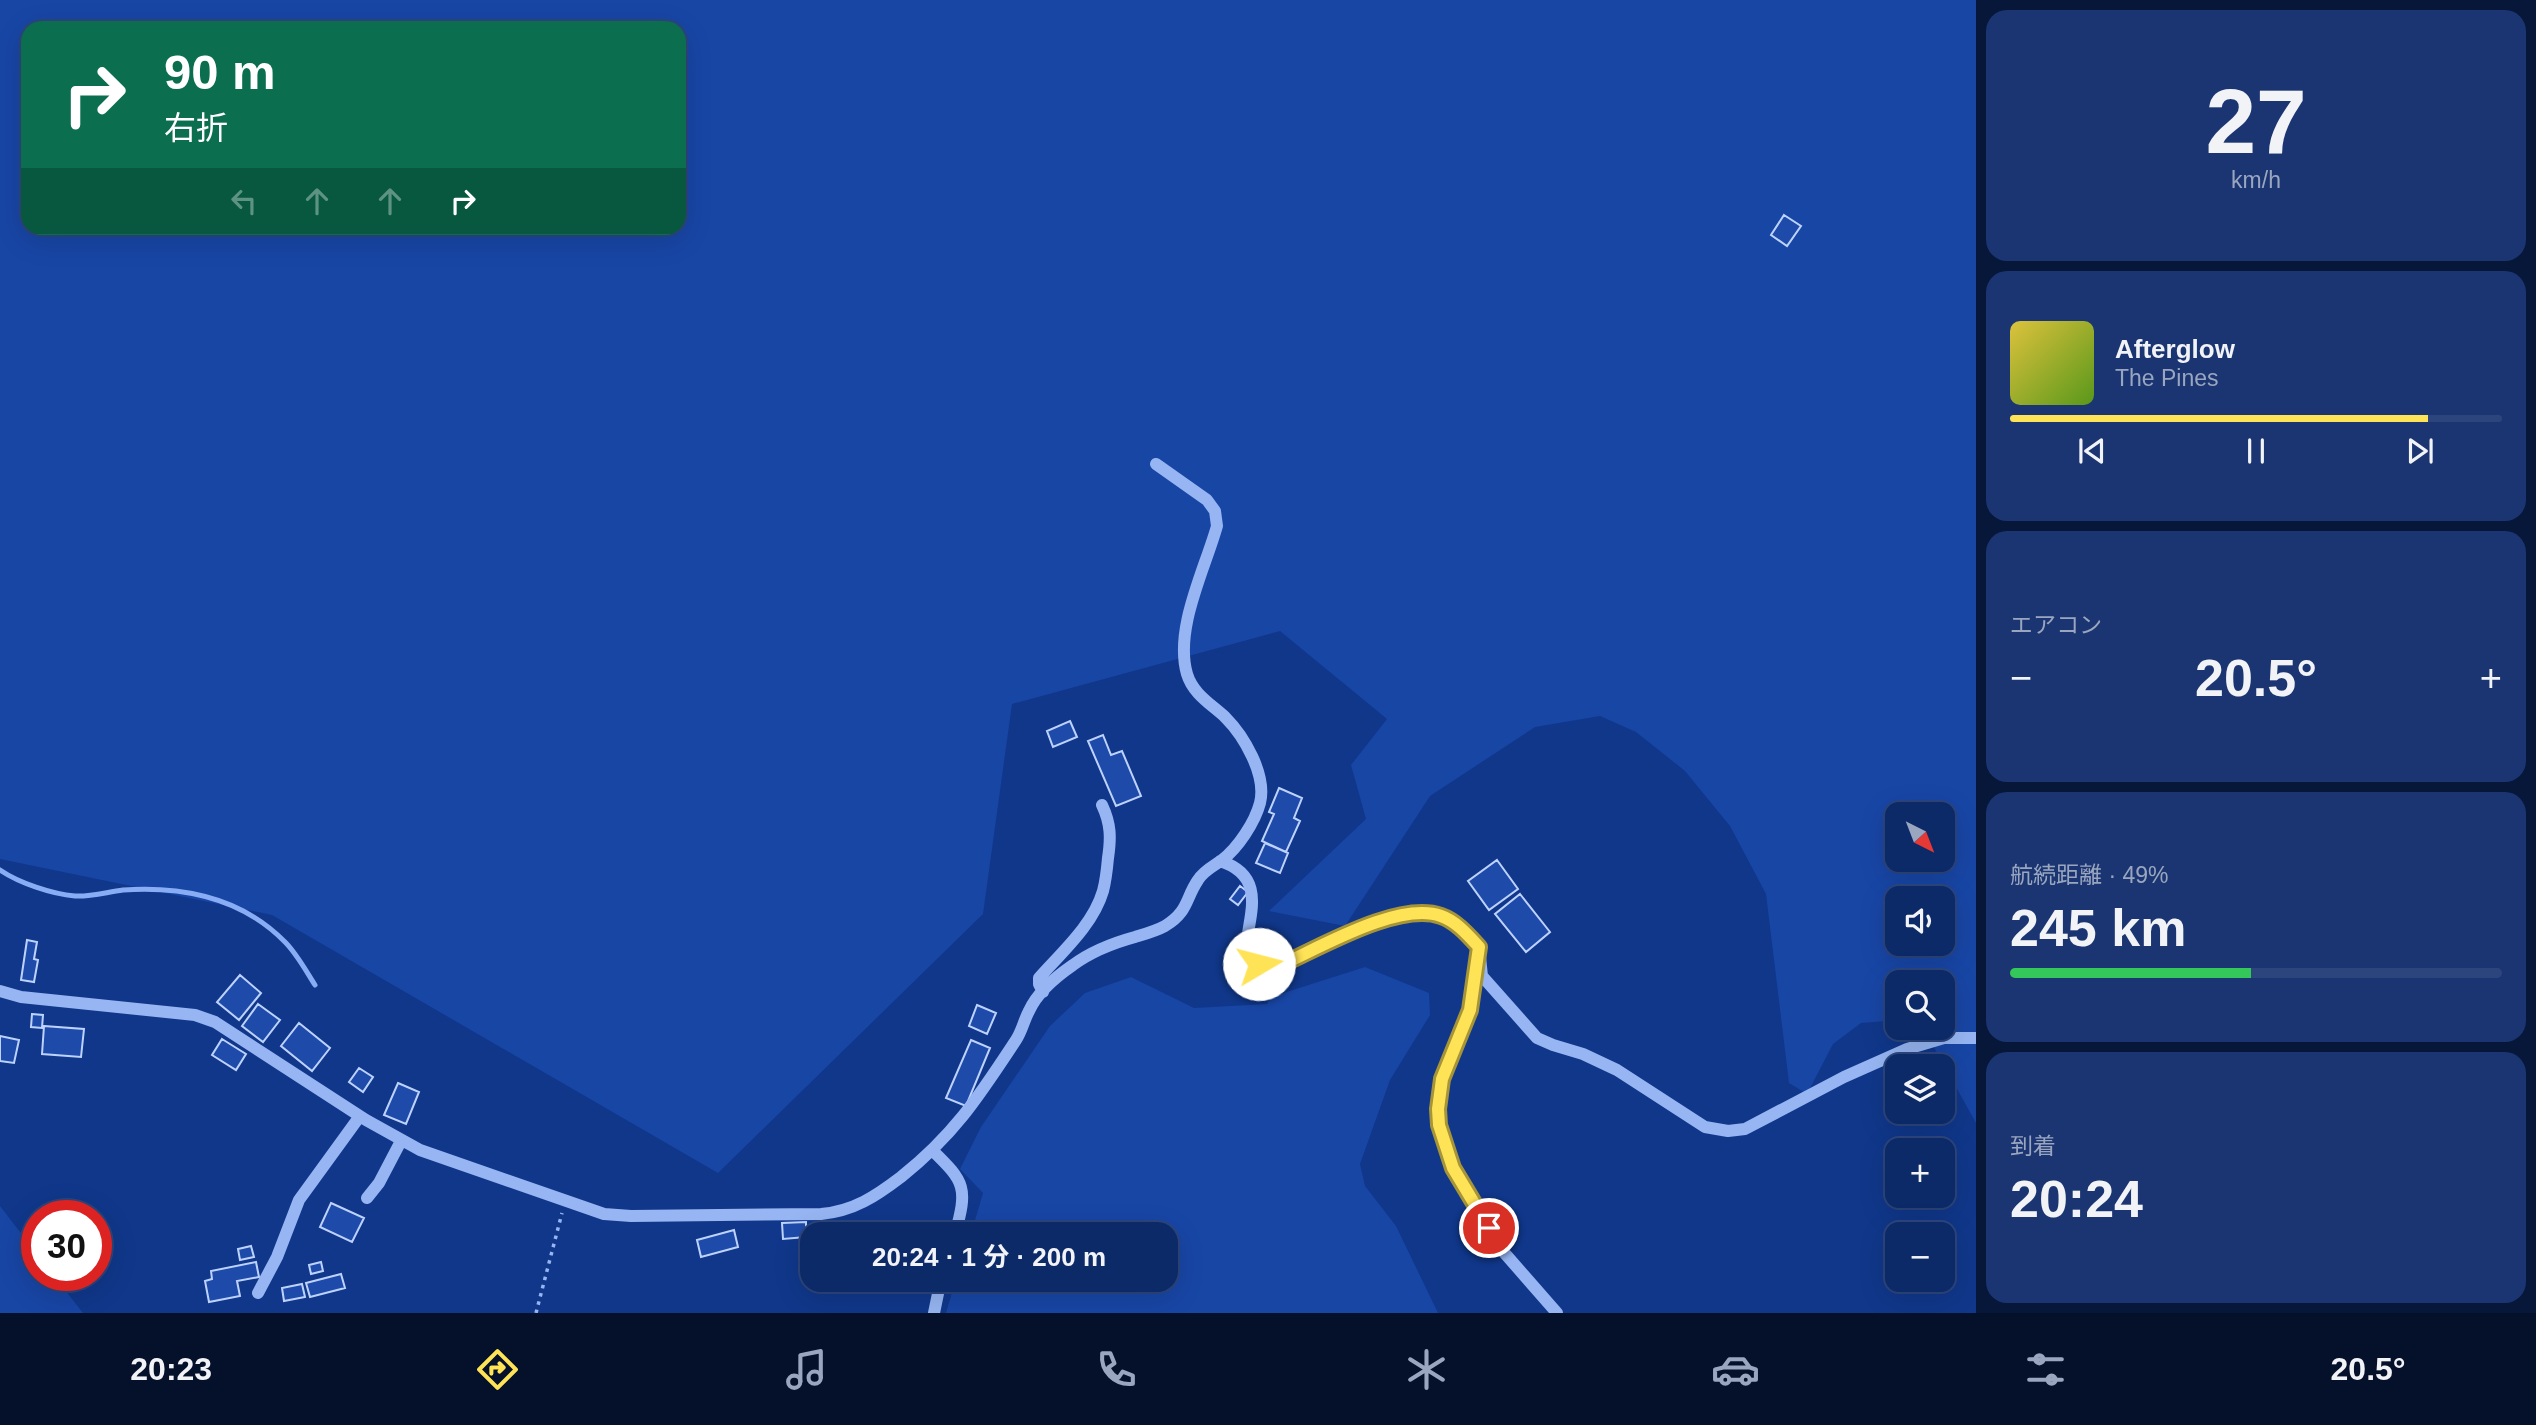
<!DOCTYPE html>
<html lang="ja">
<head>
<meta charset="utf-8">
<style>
	:root { --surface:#0c2968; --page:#1a3571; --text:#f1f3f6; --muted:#9aa6c0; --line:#2c457c; --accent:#ffe357 }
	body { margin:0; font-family:Helvetica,"Noto Sans JP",sans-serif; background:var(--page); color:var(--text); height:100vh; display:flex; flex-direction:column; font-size:26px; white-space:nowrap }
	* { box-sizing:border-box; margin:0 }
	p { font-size:23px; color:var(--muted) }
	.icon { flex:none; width:38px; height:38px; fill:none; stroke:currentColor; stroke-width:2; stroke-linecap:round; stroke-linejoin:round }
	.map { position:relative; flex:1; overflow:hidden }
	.drawer { display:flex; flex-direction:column; gap:10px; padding:10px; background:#071739; width:560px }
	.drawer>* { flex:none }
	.banner { position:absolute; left:21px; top:21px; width:665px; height:214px; border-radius:21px; box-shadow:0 7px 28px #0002,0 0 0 2px var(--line); background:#0b6e4f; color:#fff; overflow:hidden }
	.needle { width:46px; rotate:138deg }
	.buttons { position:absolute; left:1885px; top:802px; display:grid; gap:14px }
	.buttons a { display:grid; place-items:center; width:70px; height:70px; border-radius:14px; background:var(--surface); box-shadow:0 7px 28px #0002,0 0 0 2px var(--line); font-size:35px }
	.speed { position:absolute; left:21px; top:1200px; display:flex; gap:14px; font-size:35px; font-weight:700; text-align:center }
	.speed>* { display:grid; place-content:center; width:91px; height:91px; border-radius:50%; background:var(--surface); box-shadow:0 7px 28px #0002,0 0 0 2px var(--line); line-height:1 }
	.speed .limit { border:10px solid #d22; background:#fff; color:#111 }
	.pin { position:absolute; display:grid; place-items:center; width:60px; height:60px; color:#fff; margin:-30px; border:4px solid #fff; border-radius:50%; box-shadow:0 2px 7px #0007 }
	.me { position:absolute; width:77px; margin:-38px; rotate:82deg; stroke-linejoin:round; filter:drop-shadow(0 0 5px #0008) }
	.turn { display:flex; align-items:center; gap:24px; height:147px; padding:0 28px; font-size:32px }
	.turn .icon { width:91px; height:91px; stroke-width:2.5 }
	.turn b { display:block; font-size:49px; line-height:60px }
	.lanes { display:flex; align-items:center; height:66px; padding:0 28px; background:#0003; justify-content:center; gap:35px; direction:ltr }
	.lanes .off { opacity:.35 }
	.big { font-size:52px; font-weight:700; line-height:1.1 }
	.drawer .widget { flex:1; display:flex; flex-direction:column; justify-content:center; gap:10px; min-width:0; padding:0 24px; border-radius:21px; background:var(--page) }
	.drawer .dial { align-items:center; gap:0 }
	.dial b { font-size:91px; line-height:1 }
	.song { display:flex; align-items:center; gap:21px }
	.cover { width:84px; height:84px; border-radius:10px; background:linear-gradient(135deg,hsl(50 70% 55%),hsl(90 70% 35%)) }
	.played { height:7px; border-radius:4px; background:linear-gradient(90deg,var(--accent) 85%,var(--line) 85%) }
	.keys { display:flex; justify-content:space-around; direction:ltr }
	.heat { display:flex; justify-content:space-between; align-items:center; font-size:38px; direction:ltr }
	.charge { height:10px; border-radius:5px; background:linear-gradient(90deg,#34c759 49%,var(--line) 0) }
	.trip { position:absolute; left:800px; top:1222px; width:378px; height:70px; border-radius:21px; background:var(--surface); box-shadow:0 7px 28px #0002,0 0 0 2px var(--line); font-weight:700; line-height:70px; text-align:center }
	.tabs { display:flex; height:112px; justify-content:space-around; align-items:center; background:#05102a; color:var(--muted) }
	.tabs .icon { width:49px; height:49px }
	.tabs .active { color:var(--accent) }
	.tabs b { font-size:32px; color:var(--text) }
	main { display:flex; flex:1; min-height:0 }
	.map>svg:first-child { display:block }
</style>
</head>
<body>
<main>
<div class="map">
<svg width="1976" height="1313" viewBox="0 0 1976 1313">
	<rect width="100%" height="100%" fill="#10378a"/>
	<path fill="#1846a5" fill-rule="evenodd" d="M0 0H1976V1123L1931 1042 1912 1027H1942V982H1897V1020L1861 1023 1833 1044 1807 1094 1789 1083 1766 894 1730 826 1685 771 1636 732 1600 716 1535 727 1430 796 1345 926 1269 911 1366 819 1351 765 1387 719 1280 631 1012 704 983 914 718 1173 272 915 0 859ZM28 28H679V228H28ZM1897 814H1942V859H1897ZM1897 898H1942V943H1897Z
		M1365 967 1429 993 1430 1015 1390 1080 1360 1164 1365 1186 1396 1226 1438 1313H946L956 1279H1166V1234H971L983 1193 960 1169 981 1127 1050 1026 1085 993 1131 977 1194 1008 1267 1004 1271 997Z
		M0 1206 37 1254V1276H54L83 1313H0Z"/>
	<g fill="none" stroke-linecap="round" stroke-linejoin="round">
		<path stroke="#88adf5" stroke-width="5" d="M0 870C19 883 52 894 75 896 90 897 107 892 123 890 183 886 241 897 285 942 297 954 306 971 315 985"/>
	</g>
	<path fill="#1e4baa" stroke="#bdd2fd" stroke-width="2" d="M1784 215 1801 226 1787 246 1771 235Z
		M1070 721 1077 737 1053 747 1047 731Z
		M1103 735 1111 755 1122 751 1141 796 1116 806 1088 741Z
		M1279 788 1302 798 1294 818 1300 821 1286 852 1262 841 1274 814 1269 812Z
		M1265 843 1288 853 1280 873 1256 863Z
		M1497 860 1518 889 1489 910 1468 881Z
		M1240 886 1248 892 1238 905 1230 899Z
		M1520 894 1550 932 1526 952 1495 914Z
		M27 940 37 942 34 959 38 960 34 982 21 980Z
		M240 975 261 993 239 1020 217 1002Z
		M258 1004 280 1020 263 1042 242 1026Z
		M977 1005 996 1013 987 1034 969 1026Z
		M32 1014 43 1015 42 1028 31 1027Z
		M299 1023 330 1048 312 1071 281 1046Z
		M44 1026 84 1029 81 1057 42 1054Z
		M0 1036 19 1040 14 1063 0 1061Z
		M222 1039 246 1054 236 1070 212 1055Z
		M971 1040 990 1048 966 1106 946 1098Z
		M359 1068 373 1077 363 1092 349 1082Z
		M398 1083 419 1092 406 1124 384 1115Z
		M331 1203 364 1218 352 1242 320 1227Z
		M806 1222V1237L783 1239 782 1223Z
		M734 1230 738 1247 701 1257 697 1240Z
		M251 1246 254 1257 240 1260 238 1249Z
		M256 1262 259 1277 237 1281 240 1296 209 1302 205 1281 212 1279 211 1271Z
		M321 1262 323 1271 311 1274 309 1265Z
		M341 1274 345 1288 310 1297 306 1283Z
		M302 1284 305 1297 284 1301 282 1288Z"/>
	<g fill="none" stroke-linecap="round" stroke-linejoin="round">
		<path stroke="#96b5f2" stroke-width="3.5" stroke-dasharray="3.5 5" stroke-linecap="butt" d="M536 1313 562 1213"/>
		<path stroke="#96b5f2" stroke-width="12" d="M1220 861C1296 885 1202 973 1281 965L1372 924 1410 913 1439 915 1458 926 1479 947 1482 976 1537 1038 1553 1045 1583 1054 1617 1070 1705 1127 1728 1131 1745 1129 1844 1077 1907 1049 1944 1038H1976
			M1477 964 1470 1010 1442 1079 1438 1109 1439 1125 1453 1168 1501 1249 1557 1313
			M0 991 21 997 195 1015 215 1022 366 1120 420 1150 604 1214 631 1216 821 1214C854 1211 876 1196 901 1177 955 1134 979 1096 1016 1040 1022 1031 1024 1020 1029 1011 1037 993 1057 976 1073 965 1092 951 1113 943 1135 937 1145 934 1156 931 1165 926 1189 911 1185 899 1198 880 1204 870 1214 866 1222 860 1238 848 1255 822 1260 803 1267 775 1244 736 1225 717 1211 704 1193 694 1187 674 1174 629 1205 569 1217 526L1215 511 1207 500 1156 464
			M1043 992 1039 984V978C1062 952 1093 925 1103 891 1106 880 1107 869 1108 858 1111 838 1111 824 1102 805
			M933 1151C965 1182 968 1188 955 1234
			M367 1198 379 1183 401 1141
			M258 1293 277 1257 299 1200 360 1116
			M934 1313 941 1279"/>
	</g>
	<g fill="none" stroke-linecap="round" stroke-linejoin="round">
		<defs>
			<path id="route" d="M1259 964 1265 966 1281 965C1321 947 1399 901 1441 916 1456 921 1468 935 1479 947L1470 1010 1442 1079 1438 1109 1439 1125 1453 1168 1489 1228"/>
		</defs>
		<use href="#route" stroke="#a69439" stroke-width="18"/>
		<use href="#route" stroke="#ffe357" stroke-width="12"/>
	</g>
</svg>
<div class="buttons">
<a><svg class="needle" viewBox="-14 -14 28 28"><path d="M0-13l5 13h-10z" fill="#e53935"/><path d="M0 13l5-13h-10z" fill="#9aa6c0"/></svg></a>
<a><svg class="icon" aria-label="sound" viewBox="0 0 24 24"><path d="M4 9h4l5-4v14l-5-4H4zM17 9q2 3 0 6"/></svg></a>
<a><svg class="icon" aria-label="search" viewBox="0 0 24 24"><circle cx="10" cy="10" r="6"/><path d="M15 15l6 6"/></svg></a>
<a><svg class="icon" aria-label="layers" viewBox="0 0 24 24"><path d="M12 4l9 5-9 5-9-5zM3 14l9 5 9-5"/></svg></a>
<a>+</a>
<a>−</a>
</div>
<div class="speed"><div class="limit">30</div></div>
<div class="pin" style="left:1489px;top:1228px;background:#d93025"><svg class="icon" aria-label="arrive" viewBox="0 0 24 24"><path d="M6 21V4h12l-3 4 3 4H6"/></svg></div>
<svg class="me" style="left:1259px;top:964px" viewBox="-20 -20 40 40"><circle r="19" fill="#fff"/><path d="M0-13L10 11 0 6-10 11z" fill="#ffe357"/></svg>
<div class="trip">20:24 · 1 分 · 200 m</div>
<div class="banner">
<div class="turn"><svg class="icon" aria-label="right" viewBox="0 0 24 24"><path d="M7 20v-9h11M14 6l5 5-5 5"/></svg><div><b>90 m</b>右折</div></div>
<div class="lanes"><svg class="icon off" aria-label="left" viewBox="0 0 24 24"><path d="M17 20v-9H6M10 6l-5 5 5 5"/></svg><svg class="icon off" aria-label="ahead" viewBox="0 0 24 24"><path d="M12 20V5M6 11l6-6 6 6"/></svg><svg class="icon off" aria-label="ahead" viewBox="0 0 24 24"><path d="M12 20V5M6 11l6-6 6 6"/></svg><svg class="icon" aria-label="right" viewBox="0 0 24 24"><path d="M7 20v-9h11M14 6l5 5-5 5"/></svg></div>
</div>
</div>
<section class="drawer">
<div class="widget dial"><b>27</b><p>km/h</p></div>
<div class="widget">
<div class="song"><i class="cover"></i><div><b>Afterglow</b><p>The Pines</p></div></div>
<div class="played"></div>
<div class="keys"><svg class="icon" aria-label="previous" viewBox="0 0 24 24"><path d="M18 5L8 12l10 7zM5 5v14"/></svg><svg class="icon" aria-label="pause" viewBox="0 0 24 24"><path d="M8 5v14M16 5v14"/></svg><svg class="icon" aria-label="next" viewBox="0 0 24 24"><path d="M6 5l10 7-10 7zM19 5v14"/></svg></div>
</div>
<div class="widget"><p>エアコン</p>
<div class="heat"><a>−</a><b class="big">20.5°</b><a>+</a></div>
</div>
<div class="widget"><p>航続距離 · 49%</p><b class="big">245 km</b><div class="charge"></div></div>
<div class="widget"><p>到着</p><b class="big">20:24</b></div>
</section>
</main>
<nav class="tabs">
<b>20:23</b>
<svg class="icon active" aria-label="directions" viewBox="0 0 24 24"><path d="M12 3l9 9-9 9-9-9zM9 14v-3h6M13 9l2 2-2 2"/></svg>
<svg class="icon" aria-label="music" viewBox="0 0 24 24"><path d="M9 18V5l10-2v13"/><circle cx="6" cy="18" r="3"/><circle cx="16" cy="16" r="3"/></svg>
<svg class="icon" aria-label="phone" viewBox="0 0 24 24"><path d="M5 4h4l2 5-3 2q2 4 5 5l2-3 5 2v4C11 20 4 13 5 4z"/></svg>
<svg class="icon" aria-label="climate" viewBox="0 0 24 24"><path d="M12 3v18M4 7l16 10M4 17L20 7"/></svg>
<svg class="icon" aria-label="car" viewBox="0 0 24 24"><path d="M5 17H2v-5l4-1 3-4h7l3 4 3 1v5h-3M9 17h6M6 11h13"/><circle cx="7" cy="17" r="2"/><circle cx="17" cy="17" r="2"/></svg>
<svg class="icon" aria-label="filters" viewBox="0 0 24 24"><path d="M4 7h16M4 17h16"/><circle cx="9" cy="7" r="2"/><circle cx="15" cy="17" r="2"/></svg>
<b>20.5°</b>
</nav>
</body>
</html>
